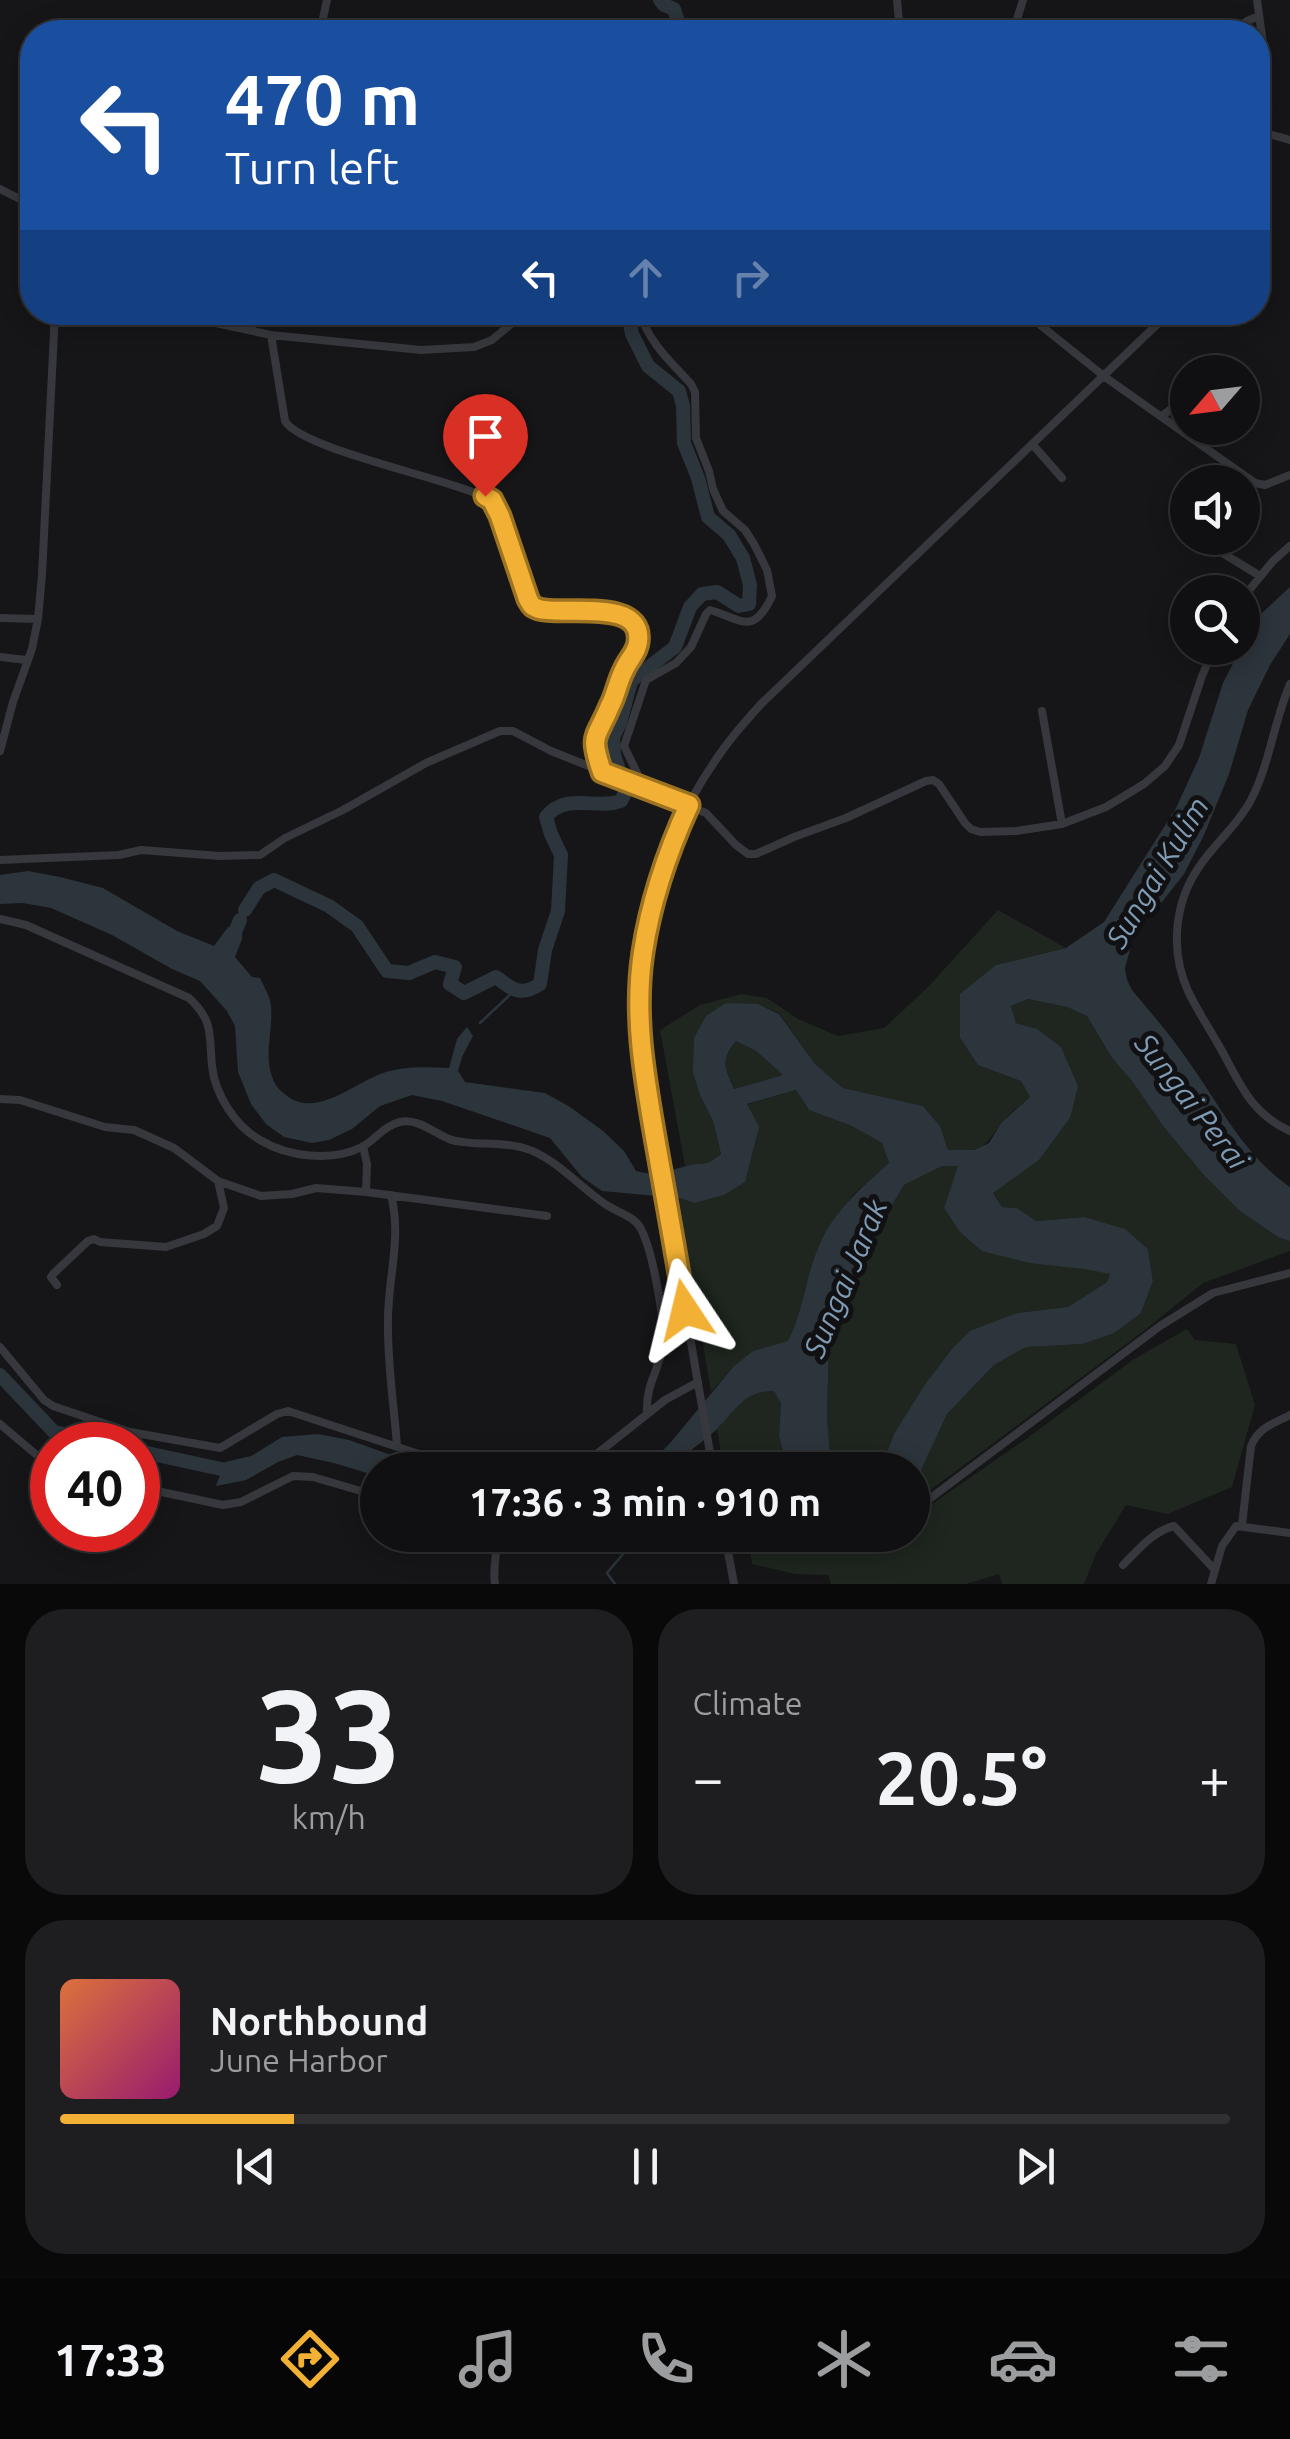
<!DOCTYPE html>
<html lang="en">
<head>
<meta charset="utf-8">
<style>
	:root { --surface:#101012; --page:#1e1e20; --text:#f1f3f6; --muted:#9c9d9f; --line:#303032; --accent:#f2b134 }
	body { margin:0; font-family:Ubuntu,sans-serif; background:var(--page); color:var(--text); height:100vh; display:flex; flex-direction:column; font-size:38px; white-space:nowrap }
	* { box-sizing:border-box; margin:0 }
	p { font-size:32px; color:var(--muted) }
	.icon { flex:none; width:55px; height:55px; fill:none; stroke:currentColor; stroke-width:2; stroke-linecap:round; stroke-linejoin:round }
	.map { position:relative; height:1584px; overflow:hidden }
	.drawer { display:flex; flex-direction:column; gap:25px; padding:25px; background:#09090a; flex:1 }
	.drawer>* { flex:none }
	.hud { position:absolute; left:20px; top:20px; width:1250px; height:305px; border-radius:40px; box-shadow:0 5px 25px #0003,0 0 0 2px var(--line); background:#1a4fa0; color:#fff; overflow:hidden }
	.needle { width:65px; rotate:242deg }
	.tools { position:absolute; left:1170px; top:355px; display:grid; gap:20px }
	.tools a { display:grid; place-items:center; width:90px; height:90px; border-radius:50%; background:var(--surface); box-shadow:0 5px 25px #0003,0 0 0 2px var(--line); font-size:50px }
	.speed { position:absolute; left:30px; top:1422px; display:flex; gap:20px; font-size:50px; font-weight:700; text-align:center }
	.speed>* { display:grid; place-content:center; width:130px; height:130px; border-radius:50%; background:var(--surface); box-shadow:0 5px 25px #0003,0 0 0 2px var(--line); line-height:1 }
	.speed .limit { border:15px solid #d22; background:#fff; color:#111 }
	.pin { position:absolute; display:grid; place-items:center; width:85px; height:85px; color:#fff; margin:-102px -42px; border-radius:50% 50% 50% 0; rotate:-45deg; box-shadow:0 0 10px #0007 }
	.pin .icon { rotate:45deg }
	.me { position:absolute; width:110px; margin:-55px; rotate:350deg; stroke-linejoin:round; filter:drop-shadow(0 0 8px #0008) }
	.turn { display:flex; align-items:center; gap:35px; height:210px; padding:0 40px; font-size:45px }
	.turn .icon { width:130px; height:130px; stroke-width:2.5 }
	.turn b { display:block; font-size:70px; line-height:85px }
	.lanes { display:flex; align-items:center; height:95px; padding:0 40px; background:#0003; justify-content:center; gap:50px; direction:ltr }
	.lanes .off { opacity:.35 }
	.big { font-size:75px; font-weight:700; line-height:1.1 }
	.drawer .tile { flex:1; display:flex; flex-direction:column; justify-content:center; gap:15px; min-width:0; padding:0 35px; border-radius:40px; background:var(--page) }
	.drawer .dial { align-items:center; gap:0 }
	.dial b { font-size:130px; line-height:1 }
	.song { display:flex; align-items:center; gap:30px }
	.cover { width:120px; height:120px; border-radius:15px; background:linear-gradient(135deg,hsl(20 70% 55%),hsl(320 70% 35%)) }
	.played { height:10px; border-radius:5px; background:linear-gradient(90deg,var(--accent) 20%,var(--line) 20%) }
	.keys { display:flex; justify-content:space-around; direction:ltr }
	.heat { display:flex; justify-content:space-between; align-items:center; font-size:55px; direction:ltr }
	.drawer .tiles { flex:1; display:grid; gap:25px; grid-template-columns:1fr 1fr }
	.tile:last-child { grid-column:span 2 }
	.trip { position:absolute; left:360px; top:1452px; width:570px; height:100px; border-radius:50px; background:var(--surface); box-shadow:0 5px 25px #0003,0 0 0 2px var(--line); font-weight:700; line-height:100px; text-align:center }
	.tab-bar { display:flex; height:160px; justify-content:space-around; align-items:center; background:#060607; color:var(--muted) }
	.tab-bar .icon { width:70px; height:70px }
	.tab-bar .current { color:var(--accent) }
	.tab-bar b { font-size:45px; color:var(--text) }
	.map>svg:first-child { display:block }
</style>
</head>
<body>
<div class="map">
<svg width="1290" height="1584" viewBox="0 0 1290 1584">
	<rect width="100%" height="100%" fill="#161618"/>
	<path fill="#1e261f" d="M998 910 1066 948 996 965 960 1038 978 1065 1021 1081 1030 1097C1020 1106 1008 1114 1001 1124 980 1152 983 1150 948 1151L940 1126 923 1106 843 1088 815 1064 779 1013 758 1004 700 1095 713 1121 721 1155 709 1164 685 1166 660 1030 700 1005 741 994 767 998 798 1019 838 1036 884 1028 928 987Z
		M1028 999 1067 1007 1087 1016 1112 1058 1132 1081 1163 1126 1203 1174 1240 1211 1278 1237 1290 1241V1251L1203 1283 1145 1330 913 1503 912 1487 947 1414 994 1365 1026 1347 1082 1344 1141 1313 1153 1281 1148 1249 1084 1217 1036 1221 1017 1208 1002 1207 993 1192 1039 1160 1070 1118 1037 1029 1016 1023 1011 1006Z
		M736 1041 756 1051 783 1075 734 1089C725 1067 720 1061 736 1041Z
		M796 1090 809 1110 852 1126 882 1143 889 1163 853 1195 820 1243 805 1289 799 1322 788 1342 753 1351 734 1366 711 1392 679 1198 695 1203 724 1195 746 1105Z
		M942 1166H959L944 1208 1084 1269 1110 1273 1107 1282 1068 1307 1017 1313 894 1434 880 1470H839L830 1455 827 1416 829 1348 876 1232 904 1185Z
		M1187 1329 1195 1340 1236 1344 1255 1405 1232 1487 1168 1514 1126 1505 1096 1554 1084 1584H1002L999 1574 966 1584H831L828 1575 795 1574 752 1564 748 1535H789L795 1540 840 1552 868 1545 884 1535H912L913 1517 1026 1439 1134 1359Z
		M760 1390 775 1391 781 1403 779 1436 788 1470H724L717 1429 741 1402Z"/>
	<path fill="#2c353c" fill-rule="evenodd" d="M1290 587V634L1270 665 1248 710 1229 774 1204 835 1184 874 1162 902 1144 917 1136 928 1125 968 1127 980 1132 990C1152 1014 1173 1038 1191 1065 1222 1109 1244 1155 1290 1187V1241L1278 1237 1240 1211 1203 1174 1163 1126 1132 1081 1112 1058 1087 1016 1067 1007 1028 999 1011 1006 1016 1023 1037 1029 1061 1047 1078 1086 1070 1118 1039 1160 993 1193 1002 1207 1017 1208 1036 1221 1084 1217 1125 1229 1148 1249 1153 1281 1141 1313 1114 1333 1082 1344 1026 1347 994 1365 947 1414 913 1487 912 1470H880L894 1434 924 1386 952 1349 970 1331 1017 1313 1068 1307 1107 1282 1110 1274 1084 1269 1030 1263 982 1251 960 1232 944 1208 958 1166H942L904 1185 876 1232 854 1282 829 1347 827 1416 830 1455 839 1470H788L779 1436 781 1403 774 1391C745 1390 736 1410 717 1429 704 1441 688 1452 673 1464L671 1470H644L671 1442 734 1366 753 1351 788 1341C804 1311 805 1277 819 1246 833 1212 862 1187 889 1163L882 1143 852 1126 809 1110 796 1090 747 1104 759 1127 745 1182 724 1195 695 1203 679 1198 602 1191 582 1177 550 1138 442 1101 412 1095 380 1106 352 1129 329 1140 312 1143 284 1137 266 1124 251 1104 238 1072 235 1026 227 1011 200 981 172 969 112 935 51 908 23 903 0 904V875L28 871 60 877 103 888 177 931 214 946 228 927 242 930V939L235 957 252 977 260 978C264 987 271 998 271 1007 273 1031 264 1054 272 1077 275 1085 279 1090 286 1095 316 1120 356 1081 386 1072 408 1066 427 1067 449 1068L457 1039 467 1027 473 1036 462 1057 458 1071 465 1082 545 1093 570 1107 603 1131 624 1151 636 1171C658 1177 663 1172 683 1167 702 1161 704 1169 721 1154L713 1121 700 1095 693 1072 694 1038 706 1016 726 1003 758 1004 779 1014 815 1064 843 1088 923 1106 940 1126 948 1150H974L989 1143 1002 1122 1030 1097 1021 1081 978 1065 960 1038V994L996 965 1066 948 1104 922 1176 808 1199 758 1223 683 1241 648 1262 613ZM736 1041 756 1051 783 1075 734 1089C725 1068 720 1060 736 1041Z
		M318 1434 349 1440 433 1470H378L377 1476 334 1463 297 1455 278 1462 246 1480 216 1486 225 1462 251 1456 282 1437Z"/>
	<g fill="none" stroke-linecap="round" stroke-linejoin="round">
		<path stroke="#2c353c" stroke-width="2.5" d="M480 1023 514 991
			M615 1584 607 1573 624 1553 620 1535"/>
		<path stroke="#2c353c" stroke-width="14" d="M660 0 664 5 674 9 678 22 679 32
			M245 910 259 888 274 880 329 906 357 926 387 971 409 973 435 962 455 967 450 984 464 993 496 977C513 990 521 997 540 984L545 950 558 911 561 855 551 834 546 817C565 792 596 810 621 801L626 791 614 755 613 737 620 723 631 681 675 647 690 607 702 594 717 592 739 606 749 604 750 585 743 558 729 535 708 517 698 478 684 443 683 406 679 391 648 366 632 334 628 312
			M229 947 240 920
			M0 1375 54 1432 113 1445
			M138 1451 235 1472 239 1470"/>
		<path stroke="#37383d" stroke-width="8" d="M897 0 900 32
			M1257 0C1265 59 1277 125 1258 183
			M1014 28 1055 32
			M320 32 327 0
			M1013 32 1023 0
			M1232 32 1247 21 1259 16
			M1258 131 1290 140
			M0 189 32 205
			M184 312 206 321 271 335 421 350 474 347 492 340 525 312
			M639 312C651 345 669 360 691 384L695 392 696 438 709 471 713 489 723 511 745 530 754 544 767 570 772 596C753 637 741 619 710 610L706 614 691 647 676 663 646 680 624 746 639 777 642 788
			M1024 312 1105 377 1255 483 1265 485 1290 475
			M251 330 255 312
			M271 335 285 421C302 450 453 479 492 500L500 516 527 599C532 606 531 606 539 609 561 616 634 598 638 635 640 649 629 657 624 670 618 681 615 694 610 706 596 740 590 733 602 772
			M1162 416 1188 396
			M1033 445 1062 478
			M1184 523 1188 527
			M1198 538 1260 576
			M1242 599 1273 561 1290 546
			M0 618 38 619
			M0 657 27 660
			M1290 684C1274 721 1270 763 1251 800 1238 825 1215 843 1199 867 1174 903 1170 951 1188 991 1198 1012 1211 1031 1222 1051 1241 1086 1252 1114 1290 1131
			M1042 711 1062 824
			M0 751 13 702 32 649 38 619 42 575 55 312
			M0 860 119 855 141 850 220 856 260 855 285 838 343 810 426 763 500 731H513L551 751 706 813 736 845 748 854H756L794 837 846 818 926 781 933 780 939 784 965 823 971 829 980 832 1016 831 1062 824 1106 807 1144 784 1165 766 1179 745 1202 676 1214 648
			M0 919 26 925 189 998C214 1021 209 1035 212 1066 215 1094 235 1126 260 1140 288 1157 332 1162 362 1147 375 1140 385 1125 400 1122 418 1118 434 1133 449 1139 456 1142 464 1142 472 1143 489 1144 508 1143 524 1148 553 1156 580 1187 605 1204 616 1212 635 1216 641 1229 653 1252 664 1316 663 1341 662 1367 645 1382 647 1414
			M0 1099 20 1100 105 1127 134 1130 174 1148 218 1181 261 1196 292 1194 316 1188 366 1192 547 1216
			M363 1146 367 1164 366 1192
			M391 1195C402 1238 388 1277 388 1320 387 1362 394 1405 397 1446
			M57 1285 51 1277 53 1274 88 1241 94 1239 100 1242 166 1247 204 1234 217 1226 224 1208 218 1181
			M0 1347 44 1400 53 1406 130 1432 220 1448 277 1414 288 1411 428 1457 464 1465 536 1467 588 1461 665 1400 698 1382
			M0 1424 39 1457 52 1464
			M713 1470 642 1059C634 957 654 850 713 764 727 742 744 723 761 704L1170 312
			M138 1487 223 1505 241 1502 293 1476 313 1477 378 1496
			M912 1512 1160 1326 1213 1293 1290 1273
			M1242 1525 1251 1446C1259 1427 1273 1424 1290 1415
			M495 1535C499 1551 492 1567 495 1584
			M725 1535 734 1584
			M806 1535C839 1549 843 1553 877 1535
			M1123 1565C1138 1550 1153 1531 1174 1526L1214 1569
			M1211 1584 1222 1546 1236 1526 1290 1533"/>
	</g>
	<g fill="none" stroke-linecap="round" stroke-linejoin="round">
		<defs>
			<path id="route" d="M485 496 492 500 500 516 528 599C532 606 531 606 539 609 562 616 644 597 638 642 637 653 628 660 624 670 618 681 616 695 610 706 596 740 589 733 602 772L689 805C667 853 651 899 643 952 633 1017 645 1079 656 1143 666 1199 676 1254 685 1310"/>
		</defs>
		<use href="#route" stroke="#9d7322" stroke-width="25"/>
		<use href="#route" stroke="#f2b134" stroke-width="18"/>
	</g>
	<g text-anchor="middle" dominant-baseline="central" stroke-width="10" stroke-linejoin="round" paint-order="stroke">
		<g font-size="30" font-style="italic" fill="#7f9bb3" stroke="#111113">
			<text transform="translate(1157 872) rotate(-59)">Sungai Kulim</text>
			<text transform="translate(1192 1101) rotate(52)">Sungai Perai</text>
			<text transform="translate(845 1278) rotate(-67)">Sungai Jarak</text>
		</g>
	</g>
</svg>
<div class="tools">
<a><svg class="needle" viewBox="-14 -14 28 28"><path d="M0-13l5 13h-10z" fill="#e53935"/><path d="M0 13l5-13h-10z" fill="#9c9d9f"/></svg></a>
<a><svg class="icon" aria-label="sound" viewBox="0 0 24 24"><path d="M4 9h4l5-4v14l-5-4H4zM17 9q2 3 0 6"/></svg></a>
<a><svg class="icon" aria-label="search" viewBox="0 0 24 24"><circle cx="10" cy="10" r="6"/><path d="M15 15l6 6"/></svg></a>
</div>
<div class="speed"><div class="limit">40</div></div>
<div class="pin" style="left:485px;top:496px;background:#d93025"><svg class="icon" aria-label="arrive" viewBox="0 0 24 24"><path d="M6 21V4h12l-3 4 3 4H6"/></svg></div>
<svg class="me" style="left:685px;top:1310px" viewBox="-20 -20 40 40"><path d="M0-17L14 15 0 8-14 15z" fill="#f2b134" stroke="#fff" stroke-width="4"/></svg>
<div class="trip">17:36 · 3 min · 910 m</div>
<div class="hud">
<div class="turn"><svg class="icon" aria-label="left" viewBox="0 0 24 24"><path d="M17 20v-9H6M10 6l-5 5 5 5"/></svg><div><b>470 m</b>Turn left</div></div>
<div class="lanes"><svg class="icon" aria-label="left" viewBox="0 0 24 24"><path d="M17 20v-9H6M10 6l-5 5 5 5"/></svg><svg class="icon off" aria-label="ahead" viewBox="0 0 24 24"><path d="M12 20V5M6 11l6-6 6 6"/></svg><svg class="icon off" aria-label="right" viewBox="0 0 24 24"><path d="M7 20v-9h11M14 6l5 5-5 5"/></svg></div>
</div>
</div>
<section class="drawer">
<div class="tiles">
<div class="tile dial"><b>33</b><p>km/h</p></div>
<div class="tile"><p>Climate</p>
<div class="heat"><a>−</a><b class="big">20.5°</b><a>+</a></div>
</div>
<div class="tile">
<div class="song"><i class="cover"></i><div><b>Northbound</b><p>June Harbor</p></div></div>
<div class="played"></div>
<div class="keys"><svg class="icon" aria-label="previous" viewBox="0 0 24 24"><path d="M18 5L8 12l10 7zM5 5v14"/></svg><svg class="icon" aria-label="pause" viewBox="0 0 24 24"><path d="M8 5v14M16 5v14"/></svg><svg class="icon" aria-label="next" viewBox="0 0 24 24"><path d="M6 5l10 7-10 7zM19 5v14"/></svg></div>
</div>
</div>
</section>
<nav class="tab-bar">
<b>17:33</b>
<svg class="icon current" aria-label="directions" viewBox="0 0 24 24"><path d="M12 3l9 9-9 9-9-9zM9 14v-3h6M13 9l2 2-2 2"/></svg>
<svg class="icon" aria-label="music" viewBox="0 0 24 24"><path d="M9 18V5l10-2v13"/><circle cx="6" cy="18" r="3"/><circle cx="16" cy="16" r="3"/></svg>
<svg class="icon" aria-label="phone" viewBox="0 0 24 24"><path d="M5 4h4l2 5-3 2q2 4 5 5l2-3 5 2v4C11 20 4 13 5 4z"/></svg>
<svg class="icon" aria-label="climate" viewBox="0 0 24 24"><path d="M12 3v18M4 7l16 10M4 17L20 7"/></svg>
<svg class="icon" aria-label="car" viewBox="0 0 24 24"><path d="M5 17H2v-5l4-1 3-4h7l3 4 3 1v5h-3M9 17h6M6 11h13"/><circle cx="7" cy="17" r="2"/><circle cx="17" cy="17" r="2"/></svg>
<svg class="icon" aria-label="filters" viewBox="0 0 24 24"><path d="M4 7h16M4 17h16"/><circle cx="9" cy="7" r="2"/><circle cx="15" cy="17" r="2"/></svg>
</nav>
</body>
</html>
